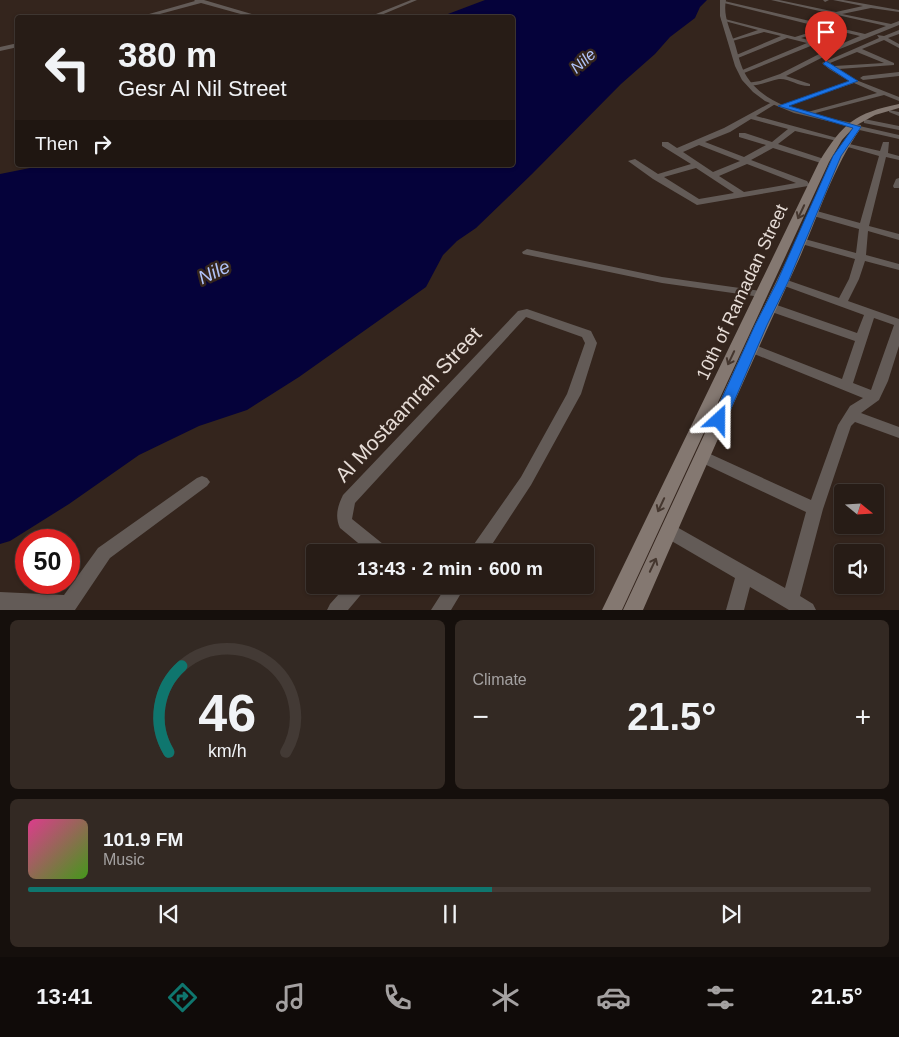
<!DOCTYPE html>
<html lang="en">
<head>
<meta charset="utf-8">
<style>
	:root { --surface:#271c16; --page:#332923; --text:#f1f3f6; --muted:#a4a1a1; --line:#433a35; --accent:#0f766e }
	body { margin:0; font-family:Helvetica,sans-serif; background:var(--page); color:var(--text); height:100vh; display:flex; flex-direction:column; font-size:19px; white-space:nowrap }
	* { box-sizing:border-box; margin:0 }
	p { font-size:16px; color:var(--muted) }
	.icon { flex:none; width:28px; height:28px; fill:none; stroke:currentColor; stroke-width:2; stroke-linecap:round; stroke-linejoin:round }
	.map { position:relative; height:610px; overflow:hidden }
	.details { display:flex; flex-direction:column; gap:10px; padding:10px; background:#150f0c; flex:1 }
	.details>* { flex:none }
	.hud { position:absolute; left:15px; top:15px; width:500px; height:152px; border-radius:5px; box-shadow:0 1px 4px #0004,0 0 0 1px var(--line); background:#271c16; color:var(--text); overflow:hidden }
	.needle { width:32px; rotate:108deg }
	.controls { position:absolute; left:834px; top:484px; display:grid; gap:10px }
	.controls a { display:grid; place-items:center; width:50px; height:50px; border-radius:5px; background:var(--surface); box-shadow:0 1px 4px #0004,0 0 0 1px var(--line); font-size:25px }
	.speed { position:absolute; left:15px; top:529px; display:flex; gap:10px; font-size:25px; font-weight:700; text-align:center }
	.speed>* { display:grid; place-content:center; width:65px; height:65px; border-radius:50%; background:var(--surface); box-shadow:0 1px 4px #0004,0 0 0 1px var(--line); line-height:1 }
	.speed .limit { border:8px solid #d22; background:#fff; color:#111 }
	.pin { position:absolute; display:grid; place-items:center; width:42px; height:42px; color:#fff; margin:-51px -21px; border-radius:50% 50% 50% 0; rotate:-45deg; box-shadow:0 0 5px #0007 }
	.pin .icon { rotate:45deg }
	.me { position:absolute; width:55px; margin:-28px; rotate:24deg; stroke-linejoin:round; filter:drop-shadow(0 0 4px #0008) }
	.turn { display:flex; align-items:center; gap:18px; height:105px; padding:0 20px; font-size:22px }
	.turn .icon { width:65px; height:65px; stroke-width:2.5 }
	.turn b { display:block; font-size:35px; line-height:42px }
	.then { display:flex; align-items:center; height:48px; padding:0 20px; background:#0003; gap:10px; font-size:19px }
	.big { font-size:38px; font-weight:600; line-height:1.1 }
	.details .widget { flex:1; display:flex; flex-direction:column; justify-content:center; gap:8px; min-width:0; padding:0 18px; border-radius:8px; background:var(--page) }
	.details .dial { align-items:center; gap:0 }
	.dial svg { height:130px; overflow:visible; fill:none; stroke:var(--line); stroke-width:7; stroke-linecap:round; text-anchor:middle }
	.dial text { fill:var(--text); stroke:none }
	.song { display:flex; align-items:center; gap:15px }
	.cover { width:60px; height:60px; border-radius:8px; background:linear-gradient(135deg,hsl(330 70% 55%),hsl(100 70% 35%)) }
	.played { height:5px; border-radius:2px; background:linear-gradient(90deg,var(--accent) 55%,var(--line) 55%) }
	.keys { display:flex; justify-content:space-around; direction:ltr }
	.heat { display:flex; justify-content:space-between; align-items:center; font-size:28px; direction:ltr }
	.details .tiles { flex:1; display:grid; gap:10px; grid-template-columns:1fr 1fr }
	.widget:last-child { grid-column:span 2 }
	.trip { position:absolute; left:306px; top:544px; width:288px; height:50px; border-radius:5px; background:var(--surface); box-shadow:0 1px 4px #0004,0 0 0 1px var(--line); font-weight:600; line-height:50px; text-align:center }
	.tab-bar { display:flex; height:80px; justify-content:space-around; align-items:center; background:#100b09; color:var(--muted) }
	.tab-bar .icon { width:35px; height:35px }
	.tab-bar .current { color:var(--accent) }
	.tab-bar b { font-size:22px; color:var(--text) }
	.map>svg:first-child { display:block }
</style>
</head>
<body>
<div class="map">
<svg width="899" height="610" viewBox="0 0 899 610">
	<rect width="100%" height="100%" fill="#34251d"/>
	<path fill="#05023a" d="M485 0H707L700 7 695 18 670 37 655 54 621 84 532 174 476 228 457 241 443 255 426 287 299 377 247 410 199 426 139 455 69 504 10 541 0 544V174L45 165H512V18L440 17Z"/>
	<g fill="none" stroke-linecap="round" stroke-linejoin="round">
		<path fill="#635b57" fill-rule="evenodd" d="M194 0H204L265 18H255L201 3 145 18H135L195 1Z
			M411 0H417L374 18H366Z
			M720 0 865 34 886 26 771 0H779L836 12 863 6 833 0H843L899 10V12L871 8 842 14 891 24 899 21V25L835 51 786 76 810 84V86C800 87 788 78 779 79 768 81 758 87 747 85V83L760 81 780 74 829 49 813 45 744 73H740V71L807 43 787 38 738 58H734V56L781 36 764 32 729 42V40L758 30 721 20V18L795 37 824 28 720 2ZM830 29 860 36 834 47 801 38Z
			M823 0H829L825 2Z
			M899 30V34L888 38 899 44V48L884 40 862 49 894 63V65L839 69 856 80 899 97V101L884 95 808 115 804 113 877 93 854 83 784 107 779 106 849 81 829 69 822 63 879 38 877 35 884 36ZM857 52 884 63 834 66 830 63Z
			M18 43V47L0 51V47Z
			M899 72V76L863 80 860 78 863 76Z
			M772 102 777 103 756 116 841 139 837 141 795 131 778 144 827 160V164H824L773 148 751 160 807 181 809 184 808 186 697 205 653 179 628 161 635 159 658 174 691 164 662 146V142H668L677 148 724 128ZM751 119 788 129 772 142 745 133H739V137L766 145 744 157 705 142 730 132ZM699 145 740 161 713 172 683 152ZM747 164 796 183 744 192 719 176ZM696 168 734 193 699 199 664 177Z
			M889 110 899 112V116L889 112Z
			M864 119 899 126V130L864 123Z
			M855 125 899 135V139L855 129Z
			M883 142H889L888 153 899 156V160L886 157 869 226 899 234V240L868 231 866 255 899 264V270L865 261 859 279 848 301 899 319V346L888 381 879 400 861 413 899 427V438L855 422 851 426 823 509 800 596 813 604 816 610H789L750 587 744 610H726L735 578 663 536 661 531 663 526 669 524 675 526 785 588 806 512 698 461 696 457 698 453 703 451 708 453 811 500 838 425 850 406 863 398 747 351 745 348 747 345H755L842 379 855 341 766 310 764 307 770 303 774 304 857 333 864 315 779 284 778 282 779 280H787L839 298 849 279 855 259 798 243 796 241 801 238 856 253 859 229 810 215 808 213 813 210 860 223 879 156 841 145 845 143 880 151ZM874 318 894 325 871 390 853 383Z
			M899 178V188H894L893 186 896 179Z
			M527 249 662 277 761 291 767 294 761 297 662 283 523 254 522 252Z
			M527 309 591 331 597 343 581 394 531 485 487 552H470L472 547 521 477 567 394 585 343 582 337 526 317 355 503 352 519 383 544 385 552H369L340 528C335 517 337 507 343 495L518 311Z
			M202 476 207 478 210 482 207 486 110 558 75 610H0V592L64 595 98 548 197 478Z
			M347 585H367L364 591 348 610H327L330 604Z
			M447 585H466L451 610H431Z"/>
		<path fill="#635b57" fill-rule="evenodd" d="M720 0H726C723 15 729 27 734 41 738 53 740 66 747 77 770 112 824 116 861 125V129L794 113 765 101 753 92 742 80 735 66 720 16Z"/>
		<path fill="#847871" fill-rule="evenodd" d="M899 104V108L875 115 855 126 861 128C831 170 817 221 795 268 743 381 693 495 643 610H623L755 325 796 241 828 168 853 128 842 140 829 162 622 610H602L819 162C843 123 855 113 899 104Z"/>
	</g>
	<defs><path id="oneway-shaft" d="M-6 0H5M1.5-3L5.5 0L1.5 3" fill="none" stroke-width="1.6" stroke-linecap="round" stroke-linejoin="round" transform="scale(1.25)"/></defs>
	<g stroke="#44362e">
		<use href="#oneway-shaft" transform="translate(801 212) rotate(115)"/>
		<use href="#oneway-shaft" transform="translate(731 358) rotate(115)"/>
		<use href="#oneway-shaft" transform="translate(661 505) rotate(115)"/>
		<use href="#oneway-shaft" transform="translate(653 565) rotate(-65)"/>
	</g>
	<path fill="#1a73e8" stroke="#114b97" d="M826 61 858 81 789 106 861 127 841 156 788 282 767 325 726 420 724 424 719 426 714 424 712 420 755 325 777 282 833 156 853 128 778 106 849 81 823 64Z"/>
	<g text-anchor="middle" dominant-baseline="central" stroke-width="5" stroke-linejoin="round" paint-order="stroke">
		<g font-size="16" font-style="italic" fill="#b2c4fa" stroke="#34251d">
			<text transform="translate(583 61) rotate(-42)">Nile</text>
		</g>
		<g font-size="18" fill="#e6dcd6" stroke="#34251d">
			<text transform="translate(742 292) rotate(-65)">10th of Ramadan Street</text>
		</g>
		<g font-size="19" font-style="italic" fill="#b2c4fa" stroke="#34251d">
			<text transform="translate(214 272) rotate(-25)">Nile</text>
		</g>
		<g font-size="21" fill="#e6dcd6" stroke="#34251d">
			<text transform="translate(408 404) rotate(-47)">Al Mostaamrah Street</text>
		</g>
	</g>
</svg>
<div class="controls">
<a><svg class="needle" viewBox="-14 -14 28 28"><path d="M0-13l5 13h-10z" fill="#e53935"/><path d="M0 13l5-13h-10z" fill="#a4a1a1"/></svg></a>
<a><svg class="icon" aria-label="sound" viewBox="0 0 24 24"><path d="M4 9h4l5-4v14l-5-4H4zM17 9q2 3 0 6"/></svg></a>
</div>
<div class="speed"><div class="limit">50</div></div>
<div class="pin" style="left:826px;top:62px;background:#d93025"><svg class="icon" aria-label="arrive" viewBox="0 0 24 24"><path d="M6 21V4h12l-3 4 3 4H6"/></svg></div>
<svg class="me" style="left:719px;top:420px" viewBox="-20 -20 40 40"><path d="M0-17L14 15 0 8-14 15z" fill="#1a73e8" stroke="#fff" stroke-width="4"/></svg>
<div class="trip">13:43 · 2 min · 600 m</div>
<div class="hud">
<div class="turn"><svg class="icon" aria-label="left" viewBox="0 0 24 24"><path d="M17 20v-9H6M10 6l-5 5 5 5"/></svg><div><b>380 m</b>Gesr Al Nil Street</div></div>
<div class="then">Then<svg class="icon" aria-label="right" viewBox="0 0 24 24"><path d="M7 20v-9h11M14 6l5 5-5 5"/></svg></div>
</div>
</div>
<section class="details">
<div class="tiles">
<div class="widget dial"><svg viewBox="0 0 100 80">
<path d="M14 69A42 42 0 1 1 86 69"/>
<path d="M14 69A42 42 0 0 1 22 16" stroke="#0f766e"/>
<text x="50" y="56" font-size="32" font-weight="700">46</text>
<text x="50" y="72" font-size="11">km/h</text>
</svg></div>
<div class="widget"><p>Climate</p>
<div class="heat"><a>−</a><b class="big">21.5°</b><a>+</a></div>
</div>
<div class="widget">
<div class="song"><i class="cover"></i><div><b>101.9 FM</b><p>Music</p></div></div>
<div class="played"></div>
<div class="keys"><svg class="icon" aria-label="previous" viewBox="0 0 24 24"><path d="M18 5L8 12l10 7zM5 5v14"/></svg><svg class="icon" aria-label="pause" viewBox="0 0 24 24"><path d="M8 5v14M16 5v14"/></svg><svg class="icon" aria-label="next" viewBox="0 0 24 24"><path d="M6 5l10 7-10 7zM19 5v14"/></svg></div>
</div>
</div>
</section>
<nav class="tab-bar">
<b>13:41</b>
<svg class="icon current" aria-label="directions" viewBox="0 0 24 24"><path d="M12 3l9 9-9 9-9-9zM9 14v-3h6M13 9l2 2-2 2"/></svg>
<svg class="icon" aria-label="music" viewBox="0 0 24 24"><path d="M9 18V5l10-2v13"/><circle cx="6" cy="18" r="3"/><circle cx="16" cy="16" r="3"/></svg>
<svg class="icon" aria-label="phone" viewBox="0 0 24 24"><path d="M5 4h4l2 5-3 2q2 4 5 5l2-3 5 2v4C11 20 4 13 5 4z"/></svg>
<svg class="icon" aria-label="climate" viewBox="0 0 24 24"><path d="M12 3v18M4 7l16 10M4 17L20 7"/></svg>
<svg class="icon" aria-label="car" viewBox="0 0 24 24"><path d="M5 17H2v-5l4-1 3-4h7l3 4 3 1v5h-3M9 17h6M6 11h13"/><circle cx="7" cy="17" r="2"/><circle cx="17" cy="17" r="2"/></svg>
<svg class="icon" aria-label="filters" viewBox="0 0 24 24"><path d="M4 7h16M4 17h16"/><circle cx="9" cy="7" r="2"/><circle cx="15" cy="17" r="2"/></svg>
<b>21.5°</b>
</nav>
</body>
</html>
